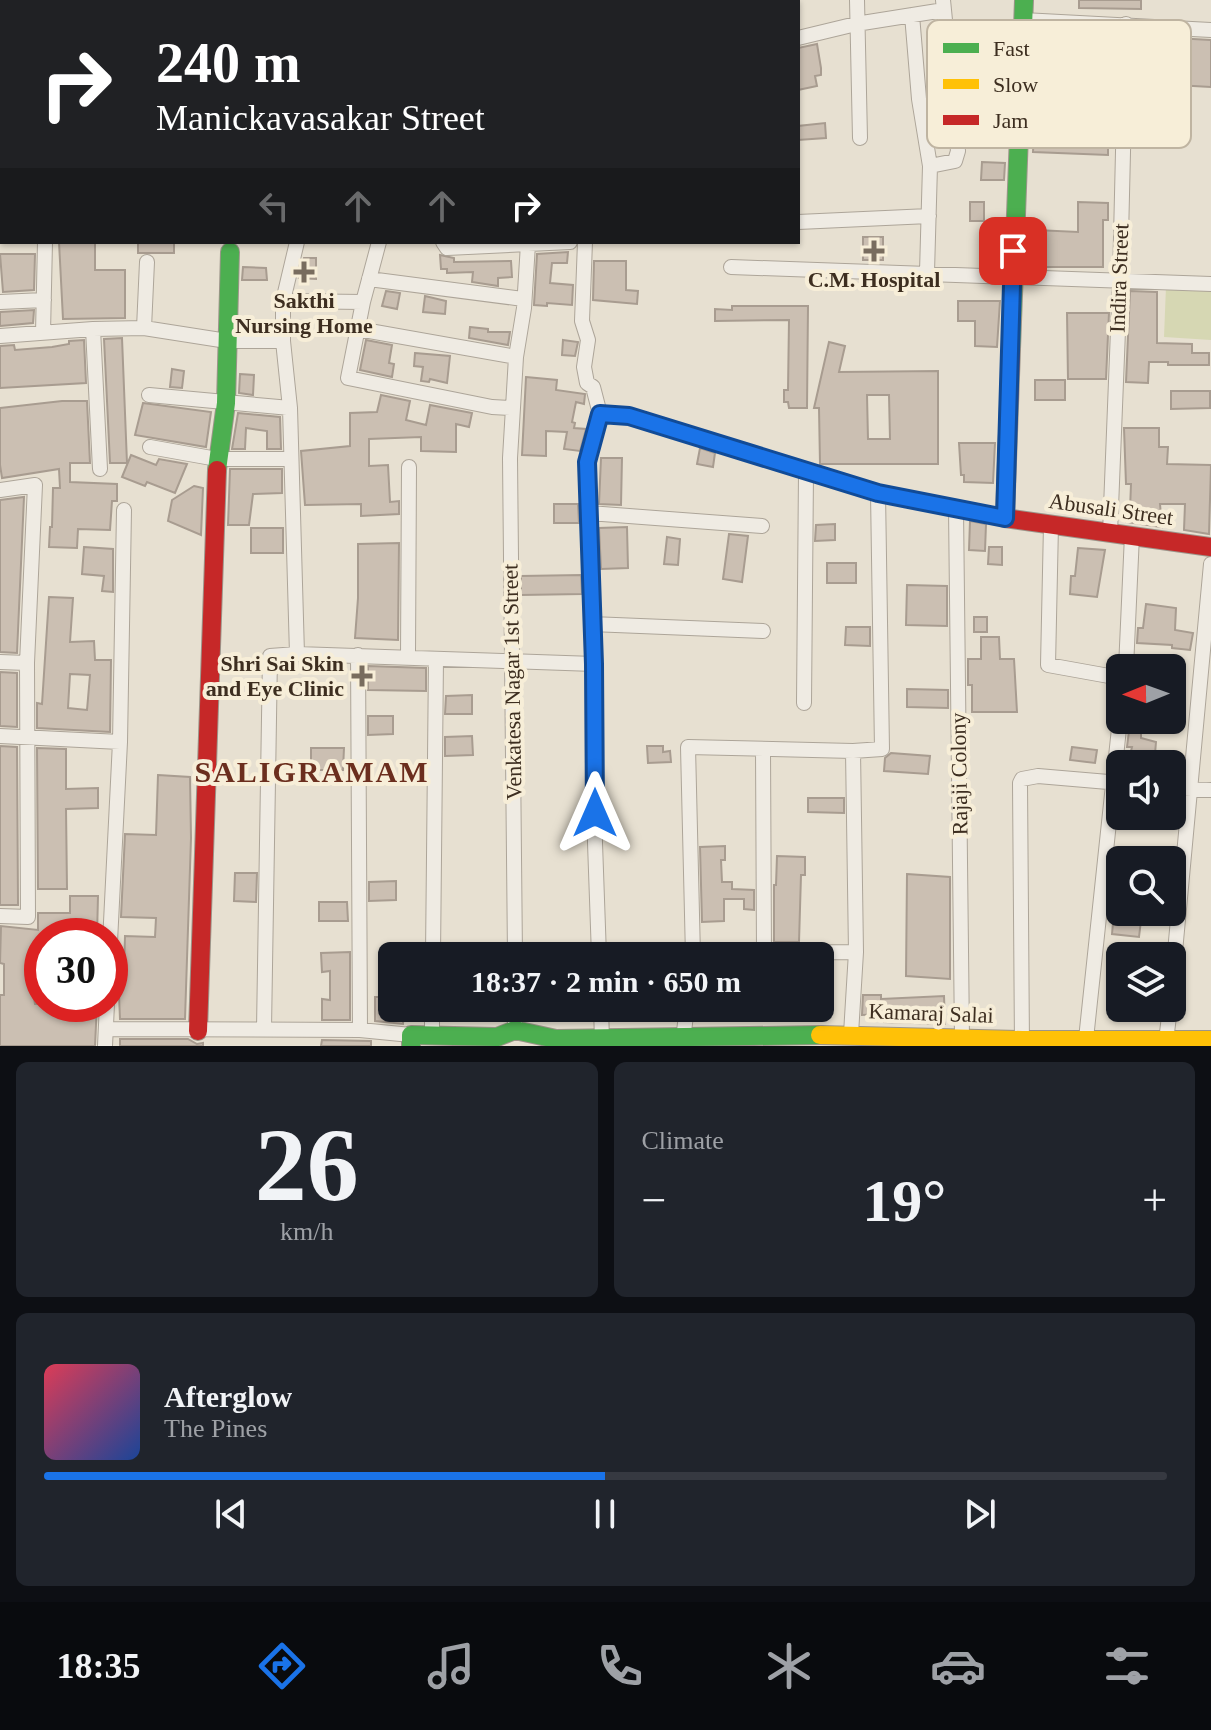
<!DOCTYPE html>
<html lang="en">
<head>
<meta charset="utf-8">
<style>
	:root { --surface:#171b24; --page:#20242c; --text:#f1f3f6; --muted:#9ea1a6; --line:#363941; --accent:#1a73e8 }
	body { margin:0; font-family:"Times New Roman",serif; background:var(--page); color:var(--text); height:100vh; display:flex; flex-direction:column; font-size:30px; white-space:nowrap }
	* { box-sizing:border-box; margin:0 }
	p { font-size:26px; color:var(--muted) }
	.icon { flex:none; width:44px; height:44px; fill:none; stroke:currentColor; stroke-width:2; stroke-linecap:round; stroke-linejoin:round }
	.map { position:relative; height:1046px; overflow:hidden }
	.side { display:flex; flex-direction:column; gap:16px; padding:16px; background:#0d0f14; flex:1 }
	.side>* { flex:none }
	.top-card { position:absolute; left:0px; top:0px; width:800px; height:244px; box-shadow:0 2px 6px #0004; background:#202124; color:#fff; overflow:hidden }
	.needle { width:52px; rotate:269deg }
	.controls { position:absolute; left:1106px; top:654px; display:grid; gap:16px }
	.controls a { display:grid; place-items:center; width:80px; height:80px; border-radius:12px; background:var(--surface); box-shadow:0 2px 6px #0004; font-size:40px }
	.speed { position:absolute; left:24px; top:918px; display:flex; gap:16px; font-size:40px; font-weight:700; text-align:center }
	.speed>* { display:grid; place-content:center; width:104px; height:104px; border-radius:50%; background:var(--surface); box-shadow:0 2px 6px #0004; line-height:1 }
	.speed .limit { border:12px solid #d22; background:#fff; color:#111 }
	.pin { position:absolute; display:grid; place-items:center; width:68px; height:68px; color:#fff; margin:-34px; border-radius:16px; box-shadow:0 4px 12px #0006 }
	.me { position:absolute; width:88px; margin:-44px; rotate:0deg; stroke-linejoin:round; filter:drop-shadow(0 0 6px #0008) }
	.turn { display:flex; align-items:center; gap:28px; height:168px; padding:0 24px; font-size:36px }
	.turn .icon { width:104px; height:104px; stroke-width:2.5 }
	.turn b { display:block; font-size:56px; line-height:68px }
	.lanes { display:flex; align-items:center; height:76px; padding:0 24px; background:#0003; justify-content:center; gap:40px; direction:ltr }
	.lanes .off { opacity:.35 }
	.big { font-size:60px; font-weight:800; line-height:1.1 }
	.side .tile { flex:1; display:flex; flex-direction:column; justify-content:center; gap:12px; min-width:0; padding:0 28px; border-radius:12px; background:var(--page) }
	.side .dial { align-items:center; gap:0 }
	.dial b { font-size:104px; line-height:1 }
	.song { display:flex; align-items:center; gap:24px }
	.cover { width:96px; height:96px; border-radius:12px; background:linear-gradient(135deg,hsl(350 70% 55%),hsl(220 70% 35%)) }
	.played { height:8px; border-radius:4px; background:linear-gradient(90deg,var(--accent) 50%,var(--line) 50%) }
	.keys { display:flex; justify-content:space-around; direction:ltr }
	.heat { display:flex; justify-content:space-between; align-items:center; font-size:44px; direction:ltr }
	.side .tiles { flex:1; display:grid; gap:16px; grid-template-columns:1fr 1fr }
	.tile:last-child { grid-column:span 2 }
	.trip { position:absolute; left:378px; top:942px; width:456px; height:80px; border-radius:12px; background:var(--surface); box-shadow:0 2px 6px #0004; font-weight:800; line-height:80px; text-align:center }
	.tabs { display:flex; height:128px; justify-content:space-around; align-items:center; background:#090b0e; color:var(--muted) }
	.tabs .icon { width:56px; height:56px }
	.tabs .on { color:var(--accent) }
	.tabs b { font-size:36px; color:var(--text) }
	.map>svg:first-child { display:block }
</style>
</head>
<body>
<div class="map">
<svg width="1211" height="1046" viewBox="0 0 1211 1046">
	<rect width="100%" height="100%" fill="#e7e0d1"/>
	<path fill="#d6d7b3" d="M1166 286 1211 289V340L1164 337Z"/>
	<path fill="#cbbfb2" stroke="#a89c90" stroke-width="2" fill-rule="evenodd" d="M1079 0H1141V9L1079 8Z
		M1139 36 1211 40V87L1176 85V82H1135Z
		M817 44 821 68V75L815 76 817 86 798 90V48Z
		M825 123 826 138 798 140V126Z
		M1034 130 1108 132V155L1033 152Z
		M982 162 1005 163 1004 180H981Z
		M970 202H984V221H970Z
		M1078 202 1108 203V220H1103V267H1031L1032 246H1036V230L1078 232Z
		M987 225H1003L1001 267 986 266Z
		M863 237H883V260H863Z
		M59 242H95V270H125V318L63 319Z
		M138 242H174V253H138Z
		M568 252 567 263H552L550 283 573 285 572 305 547 303V306L534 305 537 254Z
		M0 254H35L34 290 3 292Z
		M440 255 454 258V262L511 261 512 277 498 278V286L472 282 473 272 447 273V269H441Z
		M304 258H316V279L299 278Z
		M594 261H626V290L638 291 637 304 593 300Z
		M243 267 266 268 267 280H242Z
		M386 291 400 293 397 309 382 306Z
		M1130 291 1157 292V343L1192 344V353H1209V365H1168V362H1149L1148 383 1126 382Z
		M425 296 446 301 445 314 423 312Z
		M958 301H1000L997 347 975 346V321H958Z
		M732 306H808L807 408H789L788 402H784V390H788L789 320 715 321V309L732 310Z
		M34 310 33 323 0 326V312Z
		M1067 313H1109L1106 379H1068Z
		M470 327 488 329V332H510L508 345 469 338Z
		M122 338 127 463H110L104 339Z
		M84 340 86 383 0 388V346L14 345 15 350 52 347 69 344V341Z
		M366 340 392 345 389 363 394 364 392 377 360 370Z
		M563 340 578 342 575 356 562 355Z
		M829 342 845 346 839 372 938 371V464H820L819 408H814ZM867 395H889L890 439H868Z
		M415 353 450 356 447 383 430 379 429 382 421 381 423 367 414 366Z
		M172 369 184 371 182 388 170 387Z
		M240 374 254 375 253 395 239 393Z
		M526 377 557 380 556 390 585 394 584 404 576 402 572 422 575 423 574 428 586 429 580 451 564 449 567 432 546 431V456L522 455Z
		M1035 380H1065V400H1035Z
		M1171 391H1210V408L1171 409Z
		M381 395 410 401 406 420 426 425 430 405 472 413 469 427 456 424V452L421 451V437L369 439V466L388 465 390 502 399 501V514L361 516V504L305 505 301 451 350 446V413L377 412Z
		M62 401H87L90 463H70V482L117 484V501H112L110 530 78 529 77 548 49 547 50 527H52L53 488H60L59 469 2 478 0 465V408Z
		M143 403 211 412 206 447 135 435Z
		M238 413 280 417 281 449H267V431L246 428 245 449H232Z
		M1124 428H1159V447H1168L1167 464 1211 465 1209 534 1184 530 1185 504H1160L1162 527 1126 522V510H1130L1131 484H1126Z
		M959 443H995L993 483 964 482V475H961Z
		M700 448 715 453 713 467 697 464Z
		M131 455 156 465 159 459 187 464 175 493 147 482 145 486 122 477Z
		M601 458H622L621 505 599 504Z
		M230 469H282V493L253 494 249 525H228Z
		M194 486 203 488 201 535 168 521 172 500Z
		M24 497 17 653 0 652V500Z
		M554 504H578L579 523H554Z
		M970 521 986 524 985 551 969 550Z
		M835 524V540L815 541 816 525Z
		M627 527 628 568 601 569 599 528Z
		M251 528H283V553H251Z
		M729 534 748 536 742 582 723 579Z
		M667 537 680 539 678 565 664 564Z
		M399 543 398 640 355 638 358 598V544Z
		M84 547 113 549V592L102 591 104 576 82 574Z
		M989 547H1002V565L988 564Z
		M1078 548 1105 550 1097 597 1070 594 1071 576H1075Z
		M827 563H856V583H827Z
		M581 575 582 594 521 595V576Z
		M907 585 947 586V626L906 625Z
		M49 597 73 598 70 642 94 641 95 660H111L110 732 37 728V703L42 704ZM70 674 90 675 87 710 68 708Z
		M1146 604 1176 608 1175 630 1193 633 1190 650 1172 648V645L1137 643 1138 628H1143Z
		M974 617H987V632H974Z
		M846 627H870V646L845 645Z
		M981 637H999L1000 659H1014L1017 712H972V685H968V659H981Z
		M368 666 426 668V691L368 690Z
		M1172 670 1184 671 1183 689 1172 688Z
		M0 672 17 673V727L0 726Z
		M907 689 948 690V708L907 707Z
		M472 695V714H445L446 696Z
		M368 716H393V734L368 735Z
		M1129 731 1141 733V738L1156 742 1155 754 1131 751 1132 747H1127Z
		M472 736 473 755 445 756V737Z
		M0 746 17 747 18 905H0Z
		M647 746H663V752L670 751 671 762 648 763Z
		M1072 747 1097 750 1095 763 1070 760Z
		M37 748 66 749V789L98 788V808L66 809 67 889H38Z
		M311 748H344L343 770H311Z
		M891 753 930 756 928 774 884 771 885 758Z
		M158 775 190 777 191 838 185 1019H120L118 971H124L125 936 155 937 156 918 121 917 125 834 156 835Z
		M808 798H844V813L808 812Z
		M725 846V860H721L722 882H732V889L754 890V910L744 909V899H724V921L702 922 700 847Z
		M777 856 805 857V875H801L799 942H774V885H776Z
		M235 873H257L256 902 234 901Z
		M907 874 950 877V979L906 976Z
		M396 881V900L369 901V882Z
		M70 896H98L97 936H42V950H34V998L35 1004H97L95 1046H0V995H4V964L0 963 1 926 38 930V913H70Z
		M319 902H347L348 921H319Z
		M1114 912H1142L1139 937 1112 934Z
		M350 952V1020H322V999L330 1000V971L322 972 321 953Z
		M863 995H881V999L944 996 945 1024 884 1022V1014L862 1015Z
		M375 997H392V1008H404L403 1024 375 1021Z
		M120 1039H188L197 1044 203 1043V1046H120Z
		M322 1040 371 1041V1046H321Z"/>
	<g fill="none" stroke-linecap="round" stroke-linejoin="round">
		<defs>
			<path id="street" d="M505 0V2
				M581 0 582 2
				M654 0 655 2
				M857 0 860 138
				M48 2V0
				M147 2V0
				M271 2V0
				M347 2V0
				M418 2V0
				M912 15 919 99 930 166 927 272
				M1023 20 1211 30
				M798 38 856 24 944 10
				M930 166 955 161 958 151 943 0
				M0 194H2
				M798 222 929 216
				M379 242 363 302 348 378 492 407 512 408
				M443 242 447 248 528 244
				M585 242 582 321 588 340 584 367 587 383 593 387 600 414 587 462 594 664 595 843 599 956
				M731 267 1211 284
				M369 279 523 299
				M283 301 363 302
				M0 302 44 300
				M144 328 147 262
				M93 329 100 469
				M358 329 516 357
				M43 333 45 242
				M0 336 93 329 144 328 227 341H283
				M149 395 290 408
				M600 414 629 416 878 493 1005 518
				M150 447 217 459H291
				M0 490 35 485 27 663 28 917 0 916
				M956 509 962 1038
				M589 513 762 526
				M1051 525 1048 665 1120 678
				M1110 533 1120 280 1126 24
				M591 624 763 631
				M297 654 290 408 283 341V301L297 242
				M358 655 360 1030
				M408 657 409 467
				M0 662 27 663
				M210 666 270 665
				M1126 668 1132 535
				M804 703 806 473
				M0 736 120 742
				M763 749 764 953
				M1172 788 1211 790
				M110 942 120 742 124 510
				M693 953 856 952
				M433 956 436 659
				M515 956 510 458 516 357 524 308 528 244 570 242
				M693 956 688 747 853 751 882 749 878 493
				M1172 984 1211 564
				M515 1008V1030
				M601 1008 602 1040
				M106 1029 360 1030 411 1035
				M264 1029 270 656 297 654 594 664
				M851 1034 856 952 853 751
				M432 1036V1008
				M683 1039 687 1008
				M1086 1039 1120 719
				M1166 1041 1170 1008
				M105 1046 107 1004
				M1022 1046 1020 783 1022 779 1038 776 1120 783"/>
			<path id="fast" d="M1011 349 1024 0
				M217 470 226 403 230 252
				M411 1046V1035L497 1037 515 1030 556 1039 820 1035"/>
			<path id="slow" d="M820 1035 1022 1040H1211"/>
			<path id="jam" d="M1011 349 1005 518 1211 547
				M198 1031 217 470"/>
		</defs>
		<use href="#street" stroke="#ada599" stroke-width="16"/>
		<use href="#fast" stroke="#9c958a" stroke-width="20"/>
		<use href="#slow" stroke="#9c958a" stroke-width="20"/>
		<use href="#jam" stroke="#9c958a" stroke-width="20"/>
		<use href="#street" stroke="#efebe3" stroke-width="14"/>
		<use href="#fast" stroke="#4caf50" stroke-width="18"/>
		<use href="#slow" stroke="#ffc107" stroke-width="18"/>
		<use href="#jam" stroke="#c62828" stroke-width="18"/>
	</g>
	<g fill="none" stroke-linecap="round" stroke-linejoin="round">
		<defs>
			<path id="route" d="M595 813 594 664 587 462 600 414 629 416 878 493 1005 518 1013 251"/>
		</defs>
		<use href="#route" stroke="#114b97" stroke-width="20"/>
		<use href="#route" stroke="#1a73e8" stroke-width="14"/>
	</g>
	<g fill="#786c5e" stroke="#f7eed8" stroke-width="3">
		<path d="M870 239h8v8h8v8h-8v8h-8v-8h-8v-8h8z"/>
		<path d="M300 260h8v8h8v8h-8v8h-8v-8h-8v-8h8z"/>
		<path d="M358 664h8v8h8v8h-8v8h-8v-8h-8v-8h8z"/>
	</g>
	<g text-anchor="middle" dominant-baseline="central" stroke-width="8" stroke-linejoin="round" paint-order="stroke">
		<g font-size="22" fill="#3d2e20" stroke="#f7eed8">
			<text transform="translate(1119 278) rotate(-88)">Indira Street</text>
			<text transform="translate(1111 509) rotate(8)">Abusali Street</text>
			<text transform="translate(512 682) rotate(-91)">Venkatesa Nagar 1st Street</text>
			<text transform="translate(959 774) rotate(-91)">Rajaji Colony</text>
			<text transform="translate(931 1013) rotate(2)">Kamaraj Salai</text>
		</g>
		<g font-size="22" font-weight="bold" fill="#3d2e20" stroke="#f7eed8">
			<text x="874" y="279">C.M. Hospital</text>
			<text x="304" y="300">Sakthi<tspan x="304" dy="25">Nursing Home</tspan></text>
			<text x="344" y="663" text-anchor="end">Shri Sai Skin<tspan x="344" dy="25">and Eye Clinic</tspan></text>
		</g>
		<g font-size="30" font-weight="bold" letter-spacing="2" fill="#6b2e1e" stroke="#f7eed8">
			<text x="312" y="771">SALIGRAMAM</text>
		</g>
	</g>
	<rect x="927" y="20" width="264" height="128" rx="12" fill="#f7eed8" stroke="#bfb4a1" stroke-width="2"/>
	<rect x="943" y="43" width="36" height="10" fill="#4caf50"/>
	<rect x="943" y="79" width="36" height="10" fill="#ffc107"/>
	<rect x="943" y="115" width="36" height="10" fill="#c62828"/>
	<g font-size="22" fill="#3d2e20">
		<text x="993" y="56">Fast</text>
		<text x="993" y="92">Slow</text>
		<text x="993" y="128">Jam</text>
	</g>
</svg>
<div class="controls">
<a><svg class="needle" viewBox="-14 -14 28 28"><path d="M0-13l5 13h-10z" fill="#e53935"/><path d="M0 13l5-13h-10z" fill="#9ea1a6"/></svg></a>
<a><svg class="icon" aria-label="sound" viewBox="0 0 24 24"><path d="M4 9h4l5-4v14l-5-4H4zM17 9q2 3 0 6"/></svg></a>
<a><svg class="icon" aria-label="search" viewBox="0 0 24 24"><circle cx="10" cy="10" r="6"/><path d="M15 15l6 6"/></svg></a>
<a><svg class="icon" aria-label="layers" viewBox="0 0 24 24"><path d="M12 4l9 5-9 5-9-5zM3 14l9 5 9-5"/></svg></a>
</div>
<div class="speed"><div class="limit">30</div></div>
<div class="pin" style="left:1013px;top:251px;background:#d93025"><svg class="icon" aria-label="arrive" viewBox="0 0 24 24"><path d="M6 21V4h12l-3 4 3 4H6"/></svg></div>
<svg class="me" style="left:595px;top:813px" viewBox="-20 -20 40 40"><path d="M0-17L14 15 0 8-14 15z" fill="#1a73e8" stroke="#fff" stroke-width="4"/></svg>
<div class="trip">18:37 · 2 min · 650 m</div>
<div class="top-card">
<div class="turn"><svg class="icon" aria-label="right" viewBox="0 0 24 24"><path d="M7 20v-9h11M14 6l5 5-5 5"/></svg><div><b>240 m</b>Manickavasakar Street</div></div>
<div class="lanes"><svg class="icon off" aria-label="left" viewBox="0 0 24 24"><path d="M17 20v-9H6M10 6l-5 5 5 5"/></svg><svg class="icon off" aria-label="ahead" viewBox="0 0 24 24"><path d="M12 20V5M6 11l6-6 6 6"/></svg><svg class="icon off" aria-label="ahead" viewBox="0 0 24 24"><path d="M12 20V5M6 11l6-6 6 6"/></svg><svg class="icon" aria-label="right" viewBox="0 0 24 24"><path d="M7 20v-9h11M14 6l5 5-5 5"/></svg></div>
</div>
</div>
<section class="side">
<div class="tiles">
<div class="tile dial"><b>26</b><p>km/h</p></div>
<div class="tile"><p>Climate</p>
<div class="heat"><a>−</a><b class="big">19°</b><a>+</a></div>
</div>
<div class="tile">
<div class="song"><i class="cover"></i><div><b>Afterglow</b><p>The Pines</p></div></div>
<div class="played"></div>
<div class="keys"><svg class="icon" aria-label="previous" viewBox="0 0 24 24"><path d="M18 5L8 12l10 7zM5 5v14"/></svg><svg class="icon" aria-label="pause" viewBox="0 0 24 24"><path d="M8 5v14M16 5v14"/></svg><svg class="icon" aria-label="next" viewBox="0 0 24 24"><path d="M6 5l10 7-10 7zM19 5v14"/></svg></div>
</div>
</div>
</section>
<nav class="tabs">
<b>18:35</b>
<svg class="icon on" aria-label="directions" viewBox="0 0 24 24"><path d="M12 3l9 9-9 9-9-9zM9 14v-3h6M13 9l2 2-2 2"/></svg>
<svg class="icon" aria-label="music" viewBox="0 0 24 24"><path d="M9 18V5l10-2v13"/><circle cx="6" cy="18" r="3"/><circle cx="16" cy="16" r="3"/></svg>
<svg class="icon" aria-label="phone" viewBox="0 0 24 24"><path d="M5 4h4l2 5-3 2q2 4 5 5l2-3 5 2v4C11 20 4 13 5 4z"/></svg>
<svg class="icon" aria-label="climate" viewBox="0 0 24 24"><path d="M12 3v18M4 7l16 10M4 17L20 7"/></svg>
<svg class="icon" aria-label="car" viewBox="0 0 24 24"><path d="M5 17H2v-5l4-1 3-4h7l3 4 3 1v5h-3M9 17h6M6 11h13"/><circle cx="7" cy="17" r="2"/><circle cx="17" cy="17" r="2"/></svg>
<svg class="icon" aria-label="filters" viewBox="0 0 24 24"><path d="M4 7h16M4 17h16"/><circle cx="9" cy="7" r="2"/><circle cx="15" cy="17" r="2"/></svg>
</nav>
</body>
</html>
